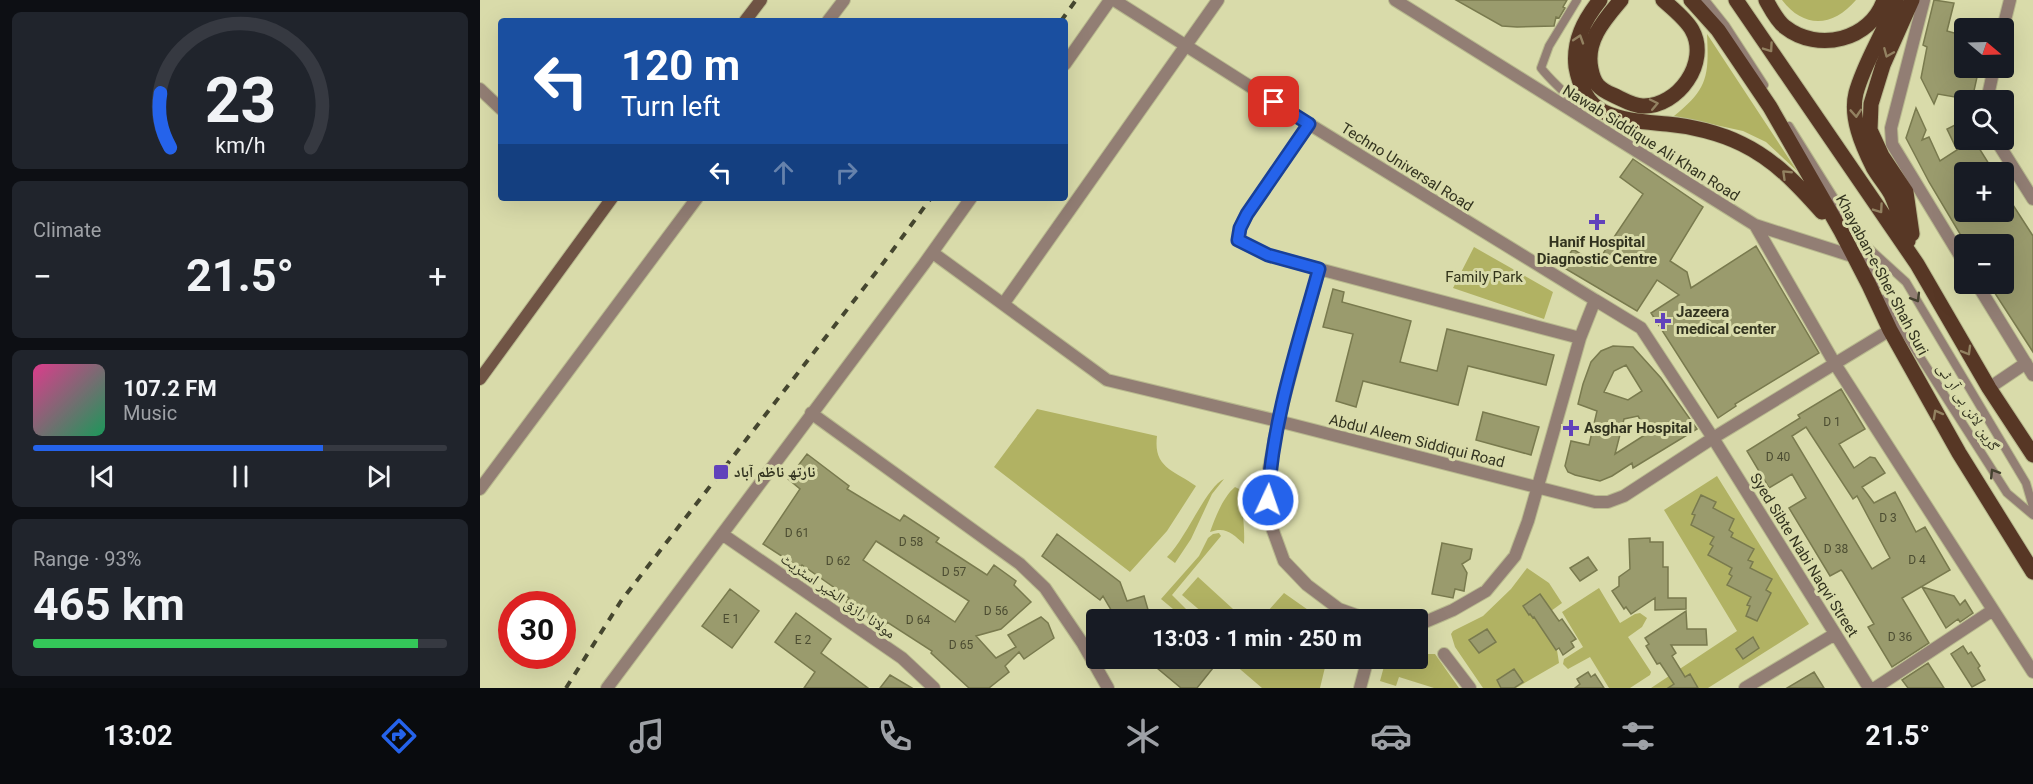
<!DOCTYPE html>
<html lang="en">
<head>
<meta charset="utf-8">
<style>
	:root { --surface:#171b24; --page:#20242c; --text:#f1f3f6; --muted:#9ea1a6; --line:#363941; --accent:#2563eb }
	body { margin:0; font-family:Roboto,"Noto Naskh Arabic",sans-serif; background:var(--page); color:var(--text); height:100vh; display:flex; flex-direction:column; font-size:22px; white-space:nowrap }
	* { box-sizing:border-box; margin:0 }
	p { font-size:20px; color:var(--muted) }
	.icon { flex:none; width:33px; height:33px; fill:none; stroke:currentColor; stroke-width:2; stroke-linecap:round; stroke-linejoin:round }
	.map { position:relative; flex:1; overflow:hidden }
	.details { display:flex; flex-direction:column; gap:12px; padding:12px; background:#0d0f14; width:480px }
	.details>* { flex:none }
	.hud { position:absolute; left:18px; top:18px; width:570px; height:183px; border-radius:6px; box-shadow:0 6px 24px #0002; background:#1a4fa0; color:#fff; overflow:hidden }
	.needle { width:39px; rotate:109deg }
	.controls { position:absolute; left:1474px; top:18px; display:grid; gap:12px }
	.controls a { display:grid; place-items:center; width:60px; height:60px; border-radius:6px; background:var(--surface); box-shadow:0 6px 24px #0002; font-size:30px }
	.speed { position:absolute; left:18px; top:591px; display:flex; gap:12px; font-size:30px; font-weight:700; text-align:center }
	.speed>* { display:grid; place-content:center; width:78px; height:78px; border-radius:50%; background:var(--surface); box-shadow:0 6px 24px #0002; line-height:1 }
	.speed .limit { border:9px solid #d22; background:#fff; color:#111 }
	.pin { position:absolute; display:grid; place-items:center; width:51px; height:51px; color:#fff; margin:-26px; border-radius:12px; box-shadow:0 3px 9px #0006 }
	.me { position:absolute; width:66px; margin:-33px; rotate:3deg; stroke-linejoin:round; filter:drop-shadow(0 0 4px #0008) }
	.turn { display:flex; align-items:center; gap:21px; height:126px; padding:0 24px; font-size:27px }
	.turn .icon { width:78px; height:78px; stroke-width:2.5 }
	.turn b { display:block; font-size:42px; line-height:51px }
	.lanes { display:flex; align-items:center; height:57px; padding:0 24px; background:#0003; justify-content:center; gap:30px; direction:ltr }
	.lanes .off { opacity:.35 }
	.big { font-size:45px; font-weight:700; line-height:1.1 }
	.details .card { flex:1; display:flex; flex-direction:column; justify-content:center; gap:9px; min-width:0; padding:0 21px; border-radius:9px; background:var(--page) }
	.details .dial { align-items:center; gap:0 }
	.dial svg { height:156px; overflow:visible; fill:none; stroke:var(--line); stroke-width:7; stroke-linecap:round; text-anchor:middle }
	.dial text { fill:var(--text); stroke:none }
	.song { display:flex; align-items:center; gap:18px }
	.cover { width:72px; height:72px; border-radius:9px; background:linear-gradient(135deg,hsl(330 70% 55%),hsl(150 70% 35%)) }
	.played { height:6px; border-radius:3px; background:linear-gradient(90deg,var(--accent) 70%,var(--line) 70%) }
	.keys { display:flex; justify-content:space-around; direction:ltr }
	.heat { display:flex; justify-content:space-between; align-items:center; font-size:33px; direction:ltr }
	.charge { height:9px; border-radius:4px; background:linear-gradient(90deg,#34c759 93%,var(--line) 0) }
	.trip { position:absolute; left:606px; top:609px; width:342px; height:60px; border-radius:6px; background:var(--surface); box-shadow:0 6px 24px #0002; font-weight:700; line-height:60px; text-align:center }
	.dock { display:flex; height:96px; justify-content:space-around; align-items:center; background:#090b0e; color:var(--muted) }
	.dock .icon { width:42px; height:42px }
	.dock .current { color:var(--accent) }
	.dock b { font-size:27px; color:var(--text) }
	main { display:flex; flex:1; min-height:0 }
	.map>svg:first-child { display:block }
</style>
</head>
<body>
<main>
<section class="details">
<div class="card dial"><svg viewBox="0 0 100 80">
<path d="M14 69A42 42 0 1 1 86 69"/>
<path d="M14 69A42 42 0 0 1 9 41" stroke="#2563eb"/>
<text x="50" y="56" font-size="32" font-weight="700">23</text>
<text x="50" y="72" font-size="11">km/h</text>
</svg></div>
<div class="card"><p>Climate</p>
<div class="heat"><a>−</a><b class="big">21.5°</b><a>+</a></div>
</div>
<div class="card">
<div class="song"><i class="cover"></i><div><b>107.2 FM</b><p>Music</p></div></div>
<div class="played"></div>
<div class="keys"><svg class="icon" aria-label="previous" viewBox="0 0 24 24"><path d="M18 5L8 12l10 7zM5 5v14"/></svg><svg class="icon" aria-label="pause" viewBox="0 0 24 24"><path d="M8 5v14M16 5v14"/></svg><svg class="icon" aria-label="next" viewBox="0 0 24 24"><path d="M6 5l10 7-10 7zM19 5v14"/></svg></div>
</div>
<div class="card"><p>Range · 93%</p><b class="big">465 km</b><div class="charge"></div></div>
</section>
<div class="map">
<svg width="1553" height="688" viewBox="0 0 1553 688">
	<rect width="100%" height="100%" fill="#d9dbaa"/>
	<path fill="#b1b263" d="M1302 0H1376C1353 27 1324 29 1302 0Z
		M1227 34 1317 171 1286 142 1263 131 1194 116C1228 89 1229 76 1227 34Z
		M994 247 1073 292 1064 319 973 288Z
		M557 409 677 436C673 468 694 470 716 486L687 531 650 572 514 467Z
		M1237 476 1329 624 1228 688H1171L1257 631 1184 510Z
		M744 479 732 494 711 539 695 563 687 557C706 539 726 487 744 479Z
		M755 487 759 489C762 508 765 525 764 544 753 534 746 526 730 532 735 518 743 497 755 487Z
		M739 533 741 536 692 595 716 619H705L681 599 719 556 728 538 733 534Z
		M1047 568 1069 583 1082 603 1071 611 1079 663 1036 688H1003L975 647 971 634 973 631 1003 616 1031 589Z
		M718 577 753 609 743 619H730L702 595Z
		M1119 588 1140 623 1155 614 1160 613 1167 618 1162 627 1148 637 1171 672 1170 675 1150 688H1129L1110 657 1088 669 1083 664 1084 659 1103 647 1082 612Z
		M804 593 841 619H781Z
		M938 654H955L979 688H954L919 677 916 686 900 681 906 659 938 658Z
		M747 658H847V659L840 688H782Z"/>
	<path fill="#9a9b6d" stroke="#797a4e" stroke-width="1.5" fill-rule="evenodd" d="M976 0H1087L1083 7 1085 8 1079 18 1076 17 1074 26 1037 27 1022 26Z
		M1454 0 1474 3 1467 31 1485 36V68H1499L1492 100 1458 94 1454 104 1441 78 1447 47 1443 45Z
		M1436 108 1446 130 1442 140 1449 137 1460 161 1477 150 1467 129 1485 120V140H1494L1514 172H1485V212H1524V191L1553 236V352L1509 284H1524V244H1486L1449 182 1426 138Z
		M1153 159 1223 207 1190 261 1207 272 1211 288 1276 246 1339 353 1255 404 1256 406 1238 418 1171 313 1199 295 1177 280 1157 311 1081 266 1093 249 1116 264 1163 194 1140 177Z
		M853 289 864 292 862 302 931 321 920 362 957 371 967 329 1074 355 1066 385 988 366 978 405 883 381 876 407 856 401 873 334 843 327Z
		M1133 346 1153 347 1181 378 1217 429 1153 468 1152 463 1132 476 1120 481 1095 475 1088 472 1085 466 1091 441 1109 445 1117 411 1098 404 1103 384 1111 362 1121 351ZM1146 365 1162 391 1148 400 1124 392 1134 371ZM1158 416 1168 433 1135 454 1144 419Z
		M1361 389 1385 429 1359 444 1374 468 1390 457 1395 458 1405 473 1382 487 1394 503 1415 492 1436 532 1445 527 1470 570 1422 598 1449 643 1412 667 1388 627 1394 624 1363 572 1361 570 1350 576 1309 508 1326 498 1312 474 1289 488 1267 451 1320 418 1318 415ZM1326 427 1373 499 1377 496 1410 558 1392 569 1312 436Z
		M1003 412 1059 427 1051 455 996 440Z
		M327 454 369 486 367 489 420 521 424 515 459 538 456 542 507 575 514 565 536 581 534 585 551 602 521 629 496 636 516 658 536 647 528 635 561 617 568 623 574 638 544 659 539 652 525 666 529 672 509 688H489L451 653 452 651 407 622 403 628 366 603 369 598 322 565 320 568 283 544 320 489 308 479ZM396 541 489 601 475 622 383 560Z
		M1221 495 1236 502 1233 508 1254 519 1249 530 1253 533 1251 537 1274 549 1268 560 1273 562 1270 568 1292 579 1286 590 1291 593 1277 621 1266 616 1270 606 1267 605 1271 597 1247 585 1252 576 1249 574 1252 568 1228 555 1233 546 1230 544 1234 537 1211 525 1215 515 1212 514Z
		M577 534 640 582 647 601 664 596 671 620H637L623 596 620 600 562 556Z
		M1170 538V542H1183V567H1188V598H1206V609L1175 610V598L1151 614 1146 607 1144 609 1132 591 1139 586V577L1150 569 1149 539Z
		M962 543 992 549 990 559 982 564 987 573 984 591 975 589 973 598 952 594Z
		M1108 557 1117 570 1100 581 1090 568Z
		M1442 587 1474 596 1480 605 1485 600 1493 613 1480 622 1478 619 1466 628Z
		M250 589 279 611 252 648 222 626Z
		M1060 594 1079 621 1082 619 1096 639 1091 642 1094 647 1083 655 1079 648 1076 650 1054 617 1053 618 1050 614 1049 615 1043 606Z
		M1206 611 1207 629H1226L1227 645H1191L1196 653 1192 656 1205 677 1210 674 1218 688H1188L1194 684 1180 663 1177 664 1166 646 1169 644 1165 638Z
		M316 613 351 639 341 653 388 688H324L335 672 295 642Z
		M1007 629 1016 642 999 653 989 640Z
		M1273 637 1279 648 1263 659 1256 649Z
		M1483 646 1488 654 1491 652 1500 666 1498 668 1505 680 1492 687 1471 654Z
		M665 658H741L717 688H701Z
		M1448 663 1464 688H1428L1422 680Z
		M1034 669 1043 682 1034 688H1021L1017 680Z
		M1108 672 1111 677 1115 674 1124 688H1095L1100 684 1097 679Z
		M1334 672 1344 688H1307Z
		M410 675 432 688H400Z"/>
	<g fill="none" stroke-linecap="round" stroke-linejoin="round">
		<defs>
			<path id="service" d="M1097 0 1069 46 1061 68C1074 85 1092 96 1101 115
				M1225 0 1245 25 1284 85
				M1309 126 1381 241 1396 286
				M1382 242 1426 282 1546 483 1553 507
				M1403 299 1527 493 1553 515"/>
			<path id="minor" d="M634 0 829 124 1115 300
				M915 0 1275 225 1355 364 1553 672
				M1444 0 1411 128 1412 144 1485 264
				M1523 28 1530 0
				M585 64 630 0
				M0 89 21 109
				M1507 100 1514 68
				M829 124 767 214 760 228 758 240 788 255 839 269 798 421 789 469 788 500 792 528 804 561 827 585 859 609 890 620
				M1516 140 1553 199
				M1275 225 1372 256
				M453 253 627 380 798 421 1115 502H1128L1144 496 1233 438 1410 330
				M839 269 1100 338 1048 521 1035 556 1006 591 973 610 938 625
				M1497 284 1553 375
				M524 303 738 0
				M1100 338 1115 300 1161 328 1233 438 1389 688
				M1509 388 1546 363
				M331 413 540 564 565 588 603 644 628 688
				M242 534 422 658 454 688
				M964 654 990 688
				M127 688 444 264 491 198
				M880 688 888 658
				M1265 688 1355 634
				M1395 688 1513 610"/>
			<path id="tertiary" d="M348 21 364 0
				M0 489 217 198"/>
			<path id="secondary" d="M265 21 281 0
				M0 379 132 198"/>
			<path id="primary" d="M1120 0C1104 20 1093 41 1096 67 1099 84 1107 104 1124 112 1142 121 1167 122 1187 124 1211 126 1240 133 1262 144 1295 160 1318 185 1342 212
				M1141 0C1124 20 1105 41 1111 69 1114 84 1119 89 1133 95 1142 99 1153 106 1163 106 1198 107 1230 62 1212 30 1206 19 1192 8 1183 0
				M1211 0 1238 30 1290 107 1361 231 1389 285 1410 330 1479 453 1553 572
				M1256 0 1437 264 1509 388 1553 455
				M1286 0C1291 9 1297 21 1305 27 1338 53 1391 40 1404 0
				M1416 0C1405 32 1385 60 1376 93 1370 117 1382 145 1393 167 1398 176 1406 185 1411 194 1418 209 1422 226 1428 241
				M1432 234 1426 192 1402 156 1390 130 1391 104 1403 65 1432 0"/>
		</defs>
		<use href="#service" stroke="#b8b98e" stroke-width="10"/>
		<use href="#minor" stroke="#b8b98e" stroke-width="14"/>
		<use href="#tertiary" stroke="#b8b98e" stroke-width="14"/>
		<use href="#secondary" stroke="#b8b98e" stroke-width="14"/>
		<use href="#primary" stroke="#b8b98e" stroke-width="17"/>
		<use href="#service" stroke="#927e74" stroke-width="8"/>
		<use href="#minor" stroke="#927e74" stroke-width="12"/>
		<use href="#tertiary" stroke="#927e74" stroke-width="12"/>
		<use href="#secondary" stroke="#705445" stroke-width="12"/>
		<use href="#primary" stroke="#573725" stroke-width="15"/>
		<path stroke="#45462f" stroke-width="4" stroke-dasharray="8 8" stroke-linecap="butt" d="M581 21 596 0
			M86 688 141 601 404 262 451 198"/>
	</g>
	<defs><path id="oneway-chevron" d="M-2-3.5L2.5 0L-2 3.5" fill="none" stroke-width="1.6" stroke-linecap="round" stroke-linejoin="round" transform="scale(1.5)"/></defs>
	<g stroke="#928161">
		<use href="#oneway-chevron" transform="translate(1099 39) rotate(-72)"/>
		<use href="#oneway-chevron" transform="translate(1289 48) rotate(55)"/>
		<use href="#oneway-chevron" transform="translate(1408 53) rotate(113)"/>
		<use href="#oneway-chevron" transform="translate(1174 104) rotate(-12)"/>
		<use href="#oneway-chevron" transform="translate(1376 113) rotate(86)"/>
		<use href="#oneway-chevron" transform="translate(1306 174) rotate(-136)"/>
		<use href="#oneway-chevron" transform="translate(1399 209) rotate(55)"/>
		<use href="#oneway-chevron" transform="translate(1487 351) rotate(60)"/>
		<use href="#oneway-chevron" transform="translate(1457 414) rotate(-119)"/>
	</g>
	<g stroke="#454230">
		<use href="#oneway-chevron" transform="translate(1436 298) rotate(59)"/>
		<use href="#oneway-chevron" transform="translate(1514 473) rotate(-122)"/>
	</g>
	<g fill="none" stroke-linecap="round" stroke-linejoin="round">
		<defs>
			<path id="route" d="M788 500C792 421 818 345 839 269L788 255 758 240 760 228 767 214 829 124 794 102"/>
		</defs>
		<use href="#route" stroke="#184099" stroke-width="15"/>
		<use href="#route" stroke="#2563eb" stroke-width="10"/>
	</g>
	<g fill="#6142bb" stroke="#d9dbaa" stroke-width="2">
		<path d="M1114 213h6v6h6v6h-6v6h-6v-6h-6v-6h6z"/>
		<path d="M1180 312h6v6h6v6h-6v6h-6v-6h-6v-6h6z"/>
		<path d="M1088 419h6v6h6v6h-6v6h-6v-6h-6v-6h6z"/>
		<rect x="233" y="464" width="16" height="16" rx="3"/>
	</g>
	<g text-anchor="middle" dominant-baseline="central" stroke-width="6" stroke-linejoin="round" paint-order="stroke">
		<g font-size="12" fill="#4c4d32">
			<text x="1352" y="422">D 1</text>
			<text x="1298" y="457">D 40</text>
			<text x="1408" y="518">D 3</text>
			<text x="317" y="533">D 61</text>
			<text x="431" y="542">D 58</text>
			<text x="1356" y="549">D 38</text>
			<text x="1437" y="560">D 4</text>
			<text x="358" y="561">D 62</text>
			<text x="474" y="572">D 57</text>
			<text x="516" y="611">D 56</text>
			<text x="251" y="619">E 1</text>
			<text x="438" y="620">D 64</text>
			<text x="1420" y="637">D 36</text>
			<text x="323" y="640">E 2</text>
			<text x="481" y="645">D 65</text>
		</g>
		<g font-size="15" fill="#32331f" stroke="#d9dbaa">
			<text transform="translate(1171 143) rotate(32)">Nawab Siddique Ali Khan Road</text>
			<text transform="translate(927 167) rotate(32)">Techno Universal Road</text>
			<text transform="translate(1402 275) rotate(62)">Khayaban-e-Sher Shah Suri</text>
			<text transform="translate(1488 407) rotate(57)">گرین لائن بی آر ٹی</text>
			<text transform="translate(937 441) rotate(14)">Abdul Aleem Siddiqui Road</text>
			<text transform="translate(1324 555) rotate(58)">Syed Sibte Nabi Naqvi Street</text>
			<text transform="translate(358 596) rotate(35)">مولانا رازق الخیر اسٹریٹ</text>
		</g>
		<g font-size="15" font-weight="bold" fill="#32331f" stroke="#d9dbaa" text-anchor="start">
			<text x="1117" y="242" text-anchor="middle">Hanif Hospital<tspan x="1117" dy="17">Diagnostic Centre</tspan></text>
			<text x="1196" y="312">Jazeera<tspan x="1196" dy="17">medical center</tspan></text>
			<text x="1104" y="428">Asghar Hospital</text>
			<text x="254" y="472">نارتھ ناظم آباد</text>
		</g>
		<g font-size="15" fill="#32331a" stroke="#d9dbaa">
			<text x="1004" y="277">Family Park</text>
		</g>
	</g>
</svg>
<div class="controls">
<a><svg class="needle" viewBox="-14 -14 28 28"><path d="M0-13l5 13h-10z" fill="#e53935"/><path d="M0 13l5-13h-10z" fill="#9ea1a6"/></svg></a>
<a><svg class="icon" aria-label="search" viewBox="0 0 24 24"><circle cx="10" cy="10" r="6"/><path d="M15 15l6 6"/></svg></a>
<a>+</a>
<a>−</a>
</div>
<div class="speed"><div class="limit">30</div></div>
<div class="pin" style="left:794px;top:102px;background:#d93025"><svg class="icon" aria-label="arrive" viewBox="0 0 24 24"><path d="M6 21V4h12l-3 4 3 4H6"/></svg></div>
<svg class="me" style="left:788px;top:500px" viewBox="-20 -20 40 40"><circle r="17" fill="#2563eb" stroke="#fff" stroke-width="3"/><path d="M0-11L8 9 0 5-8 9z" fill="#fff"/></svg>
<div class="trip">13:03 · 1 min · 250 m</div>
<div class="hud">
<div class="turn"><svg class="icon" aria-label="left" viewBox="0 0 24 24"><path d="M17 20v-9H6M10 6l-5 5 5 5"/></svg><div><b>120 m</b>Turn left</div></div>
<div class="lanes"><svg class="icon" aria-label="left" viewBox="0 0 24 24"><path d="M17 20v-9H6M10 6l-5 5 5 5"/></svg><svg class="icon off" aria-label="ahead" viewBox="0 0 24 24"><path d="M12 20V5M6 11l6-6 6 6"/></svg><svg class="icon off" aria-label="right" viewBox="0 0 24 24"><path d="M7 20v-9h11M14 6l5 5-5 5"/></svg></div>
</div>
</div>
</main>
<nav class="dock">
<b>13:02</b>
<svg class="icon current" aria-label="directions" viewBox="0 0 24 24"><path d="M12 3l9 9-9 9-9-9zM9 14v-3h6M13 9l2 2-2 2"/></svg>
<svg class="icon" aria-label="music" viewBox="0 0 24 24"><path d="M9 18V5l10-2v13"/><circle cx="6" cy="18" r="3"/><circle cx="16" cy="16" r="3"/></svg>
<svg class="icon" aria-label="phone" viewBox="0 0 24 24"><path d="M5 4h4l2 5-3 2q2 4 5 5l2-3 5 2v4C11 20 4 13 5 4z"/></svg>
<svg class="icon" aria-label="climate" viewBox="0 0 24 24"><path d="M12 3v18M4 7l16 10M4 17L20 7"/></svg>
<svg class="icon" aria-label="car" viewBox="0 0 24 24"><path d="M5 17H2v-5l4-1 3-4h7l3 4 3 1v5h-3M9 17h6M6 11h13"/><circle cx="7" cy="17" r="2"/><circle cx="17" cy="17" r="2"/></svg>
<svg class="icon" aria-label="filters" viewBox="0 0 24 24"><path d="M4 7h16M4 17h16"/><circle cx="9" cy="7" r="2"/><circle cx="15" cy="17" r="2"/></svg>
<b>21.5°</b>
</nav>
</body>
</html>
